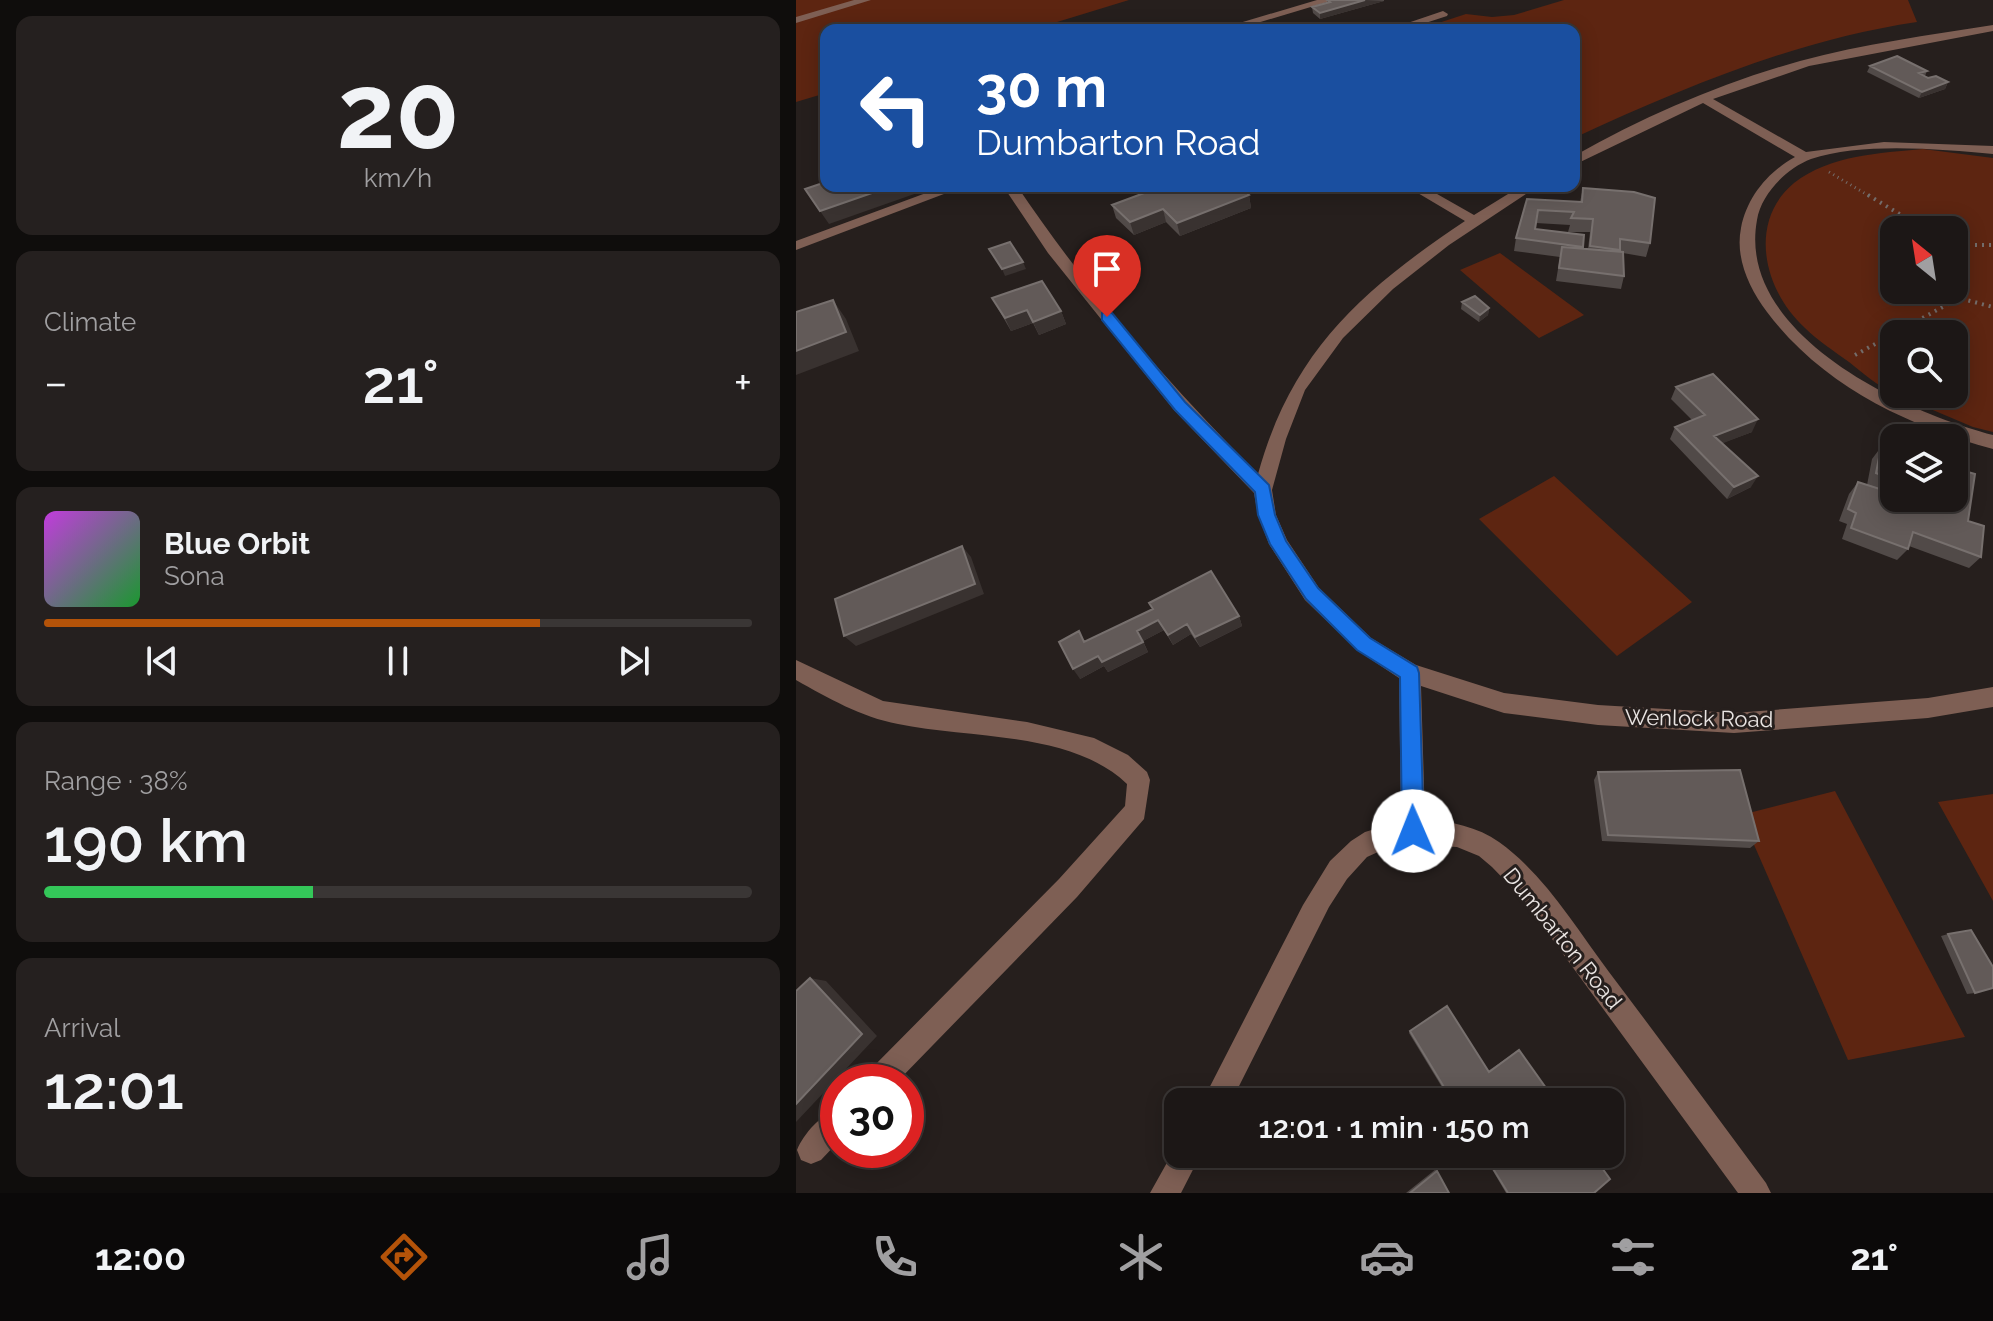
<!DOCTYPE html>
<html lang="en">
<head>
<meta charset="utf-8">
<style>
	:root { --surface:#1c1716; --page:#25201f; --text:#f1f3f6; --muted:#a09fa1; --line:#3a3635; --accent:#b45309 }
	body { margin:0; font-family:Raleway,sans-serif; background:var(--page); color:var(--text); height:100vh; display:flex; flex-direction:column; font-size:30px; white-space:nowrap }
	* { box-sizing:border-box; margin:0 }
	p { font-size:26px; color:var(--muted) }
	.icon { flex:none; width:44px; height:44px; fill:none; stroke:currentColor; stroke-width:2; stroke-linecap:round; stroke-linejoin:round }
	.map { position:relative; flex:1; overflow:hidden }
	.side { display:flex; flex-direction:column; gap:16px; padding:16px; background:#0f0d0c; width:796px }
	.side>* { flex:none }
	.top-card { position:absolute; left:24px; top:24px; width:760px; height:168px; border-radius:16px; box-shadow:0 4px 20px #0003,0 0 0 2px var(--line); background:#1a4fa0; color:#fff; overflow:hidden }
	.needle { width:52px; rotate:330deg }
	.tools { position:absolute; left:1084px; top:216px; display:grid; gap:16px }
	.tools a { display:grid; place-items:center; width:88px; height:88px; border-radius:16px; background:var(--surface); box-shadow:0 4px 20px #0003,0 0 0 2px var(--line); font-size:40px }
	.speed { position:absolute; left:24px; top:1064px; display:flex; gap:16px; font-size:40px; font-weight:700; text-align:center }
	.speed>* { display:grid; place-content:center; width:104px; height:104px; border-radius:50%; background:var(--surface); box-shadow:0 4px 20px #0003,0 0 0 2px var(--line); line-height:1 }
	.speed .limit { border:12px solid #d22; background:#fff; color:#111 }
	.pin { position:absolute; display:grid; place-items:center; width:68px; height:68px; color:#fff; margin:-82px -34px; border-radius:50% 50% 50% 0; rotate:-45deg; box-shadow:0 0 8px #0007 }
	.pin .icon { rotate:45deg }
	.me { position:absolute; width:88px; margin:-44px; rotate:359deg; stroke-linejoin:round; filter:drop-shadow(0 0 6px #0008) }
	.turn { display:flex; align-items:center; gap:28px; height:168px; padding:0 24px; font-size:36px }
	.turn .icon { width:104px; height:104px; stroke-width:2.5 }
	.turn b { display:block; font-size:56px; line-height:68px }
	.big { font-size:60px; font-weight:600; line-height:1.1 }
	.side .tile { flex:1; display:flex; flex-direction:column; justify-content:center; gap:12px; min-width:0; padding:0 28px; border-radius:16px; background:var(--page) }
	.side .dial { align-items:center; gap:0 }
	.dial b { font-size:104px; line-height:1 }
	.song { display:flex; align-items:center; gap:24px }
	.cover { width:96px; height:96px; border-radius:12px; background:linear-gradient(135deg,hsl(290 70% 55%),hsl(130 70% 35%)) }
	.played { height:8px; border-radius:4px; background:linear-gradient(90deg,var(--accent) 70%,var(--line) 70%) }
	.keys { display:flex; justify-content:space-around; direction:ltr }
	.heat { display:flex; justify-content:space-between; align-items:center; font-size:44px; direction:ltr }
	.charge { height:12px; border-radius:6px; background:linear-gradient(90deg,#34c759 38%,var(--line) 0) }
	.trip { position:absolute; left:368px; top:1088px; width:460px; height:80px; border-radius:16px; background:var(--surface); box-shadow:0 4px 20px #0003,0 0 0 2px var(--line); font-weight:600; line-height:80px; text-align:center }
	.menu { display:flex; height:128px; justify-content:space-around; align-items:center; background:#0b0909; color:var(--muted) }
	.menu .icon { width:56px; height:56px }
	.menu .active { color:var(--accent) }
	.menu b { font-size:36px; color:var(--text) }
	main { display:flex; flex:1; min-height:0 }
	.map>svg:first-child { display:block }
</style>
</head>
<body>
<main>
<section class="side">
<div class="tile dial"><b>20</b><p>km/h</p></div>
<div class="tile"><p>Climate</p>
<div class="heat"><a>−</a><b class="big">21°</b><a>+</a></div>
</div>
<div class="tile">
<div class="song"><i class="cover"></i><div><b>Blue Orbit</b><p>Sona</p></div></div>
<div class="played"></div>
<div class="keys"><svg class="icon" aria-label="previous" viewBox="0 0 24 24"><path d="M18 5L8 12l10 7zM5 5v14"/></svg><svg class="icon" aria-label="pause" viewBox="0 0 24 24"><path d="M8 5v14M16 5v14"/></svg><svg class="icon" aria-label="next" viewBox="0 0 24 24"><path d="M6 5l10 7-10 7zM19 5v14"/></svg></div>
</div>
<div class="tile"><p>Range · 38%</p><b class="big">190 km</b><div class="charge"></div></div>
<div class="tile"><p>Arrival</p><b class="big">12:01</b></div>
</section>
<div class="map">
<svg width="1197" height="1193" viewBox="0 0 1197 1193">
	<rect width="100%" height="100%" fill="#261f1d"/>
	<path fill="#5d2511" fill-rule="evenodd" d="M0 0H333L235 30H30V93L0 102Z
		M768 0H1112L1121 22C1000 40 889 87 778 138V30H621L670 14 696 17 718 15Z
		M1127 149 1197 158V432L1177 427 1099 394H1158V334H1098V393C1081 386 1067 373 1053 362 1038 351 1022 341 1009 328 968 291 951 222 998 183 1034 155 1084 153 1127 149ZM1158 230V290H1098V230Z
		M704 253 788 315 743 338 664 270Z
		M758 476 896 602 821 656 683 519Z
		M1039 791 1169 1037 1052 1060 945 815Z
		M1197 794V901L1142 802Z"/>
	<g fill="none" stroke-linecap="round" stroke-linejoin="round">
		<path stroke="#746d6b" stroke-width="3" stroke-dasharray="1 4" stroke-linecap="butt" d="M1033 172 1075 197"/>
		<path stroke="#746d6b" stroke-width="4" stroke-dasharray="2 5" stroke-linecap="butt" d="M1072 195 1130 230
			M1158 245H1197
			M1155 290 1163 298 1197 307
			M1059 355 1163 298"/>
		<path fill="#7e5f54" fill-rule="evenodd" d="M58 0H75L0 23V17Z
			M521 0H538L438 30H420Z
			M647 11 652 14 651 16 608 30H591Z
			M1197 25V31L1013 66 917 99 1010 152 1088 142 1197 146V154C1144 149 1065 142 1015 159 991 168 965 194 961 220 940 334 1108 412 1197 435V449C1110 425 1027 386 971 312 953 288 939 258 945 228 951 197 972 172 999 157L907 103 778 165V156C849 116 925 83 1004 61 1067 44 1133 35 1197 25Z
			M149 186H169L0 250V241Z
			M207 186H221C291 290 373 385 462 474 496 351 566 290 669 221L610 186H627L678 215 725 186H742L653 245 597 289 547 338 509 390 490 439 476 490 480 515 491 540 523 588 575 638 620 665 708 693 802 705 938 713 1132 698 1197 687V707L1132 718 938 733 802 725 708 713 625 686 629 819C654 821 682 827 703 842 749 875 780 928 813 972 866 1042 918 1113 970 1183L975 1193H942L726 898 696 867 683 856 661 847 609 844 593 847 571 857 551 879 533 907 435 1102H406L507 905 534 861 555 841 569 832 605 821 603 678 561 650 509 600 473 544 462 515 458 493 378 410 252 253Z
			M0 660 87 701 231 722 298 738 332 755 351 772 354 780 348 819 281 897 101 1082H68L72 1072 263 879 329 806 331 784C276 731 174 739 102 724 65 717 32 698 0 680Z
			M42 1108V1142L25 1160 15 1164 5 1160 1 1150C8 1133 25 1115 42 1108Z
			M382 1143V1154H405L385 1193H354Z"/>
	</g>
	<path fill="#514a48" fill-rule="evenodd" d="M531 0H588V1L524 19 517 13 516 7 531 3Z
		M1074 66 1131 71 1129 76 1152 82 1149 89 1123 98 1071 72Z
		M350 186H443L453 195 455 208 384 236 370 222 338 235 320 218 316 205 354 190Z
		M787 188 854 243 850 257 827 253 828 276 825 289 760 281 764 257 718 251 720 238 731 199 784 202ZM740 223 774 225 772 232H794L792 249H786L788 235 739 229Z
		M196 298 265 311 270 324 243 335 237 323 215 331Z
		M666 302 693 308 692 315 683 322 665 309Z
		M880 387 956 432 926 443 955 487 931 499 874 439 879 427 896 420 875 399Z
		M1085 447 1172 521 1185 557 1173 568 1113 546 1112 549 1101 560 1046 539 1051 524 1043 521 1053 494 1062 482 1071 485 1076 459Z
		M356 609 443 616 446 626 404 647 395 634 377 645 368 630 347 641 352 652 312 672 308 666 284 679 290 641Z
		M802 772 963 841 954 848 806 841 798 780Z
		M1152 934 1179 993 1171 994 1145 936Z
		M614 1031 692 1071 723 1050 760 1102H655L613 1033Z
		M687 1154H796L798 1193H710Z
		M640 1169 653 1193H610Z"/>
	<path fill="#393230" d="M569 0 588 1 524 19V13Z
		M1152 82 1149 89 1123 98 1126 92Z
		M96 186H141L33 224 24 211Z
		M453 195 455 208 384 236 381 223Z
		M367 209 370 222 338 235 334 222Z
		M227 262 230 269 209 276 206 269Z
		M37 300 50 319 63 351 0 375V351Z
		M693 308 692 315 683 322 684 315Z
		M231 310 237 323 215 331 209 318Z
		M265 311 270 324 243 335 237 322Z
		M962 419 956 432 912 449 918 436Z
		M962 476 955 487 931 499 938 487Z
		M166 546 175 557 188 594 60 646 48 636Z
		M443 616 446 626 404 647 399 637Z
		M362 620 368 630 347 641 341 631Z
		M391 624 395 634 377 645 372 635Z
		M347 642 352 652 312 672 308 666 284 679 277 669 302 656Z
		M14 978 30 981 81 1036 0 1122V1104Z"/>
	<path fill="#625a58" stroke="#77706e" stroke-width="2" d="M531 0H569L524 13 516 7 534 2Z
		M1101 56 1131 71 1123 73 1132 78 1140 76 1152 82 1126 92 1074 66Z
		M30 182V186H96L24 211 9 189Z
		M367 186H443L453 195 381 223 367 209 334 222 316 205Z
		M787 188 838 192 859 198 854 243 824 239V250L794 246 797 219 775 218 778 212 742 210 739 229 788 235 787 247 720 238 731 199 786 202Z
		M214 242 227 262 206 269 193 249Z
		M766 247 827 252 828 276 763 268Z
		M246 281 265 311 237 322 231 310 209 318 196 298Z
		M679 296 693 308 684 315 666 302Z
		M37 300 50 332 0 351V312Z
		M917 374 962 419 918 436 962 476 938 487 879 427 909 415 880 387Z
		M1085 447 1098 450V498H1158V468L1179 474 1172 521 1188 526 1185 557 1117 532 1112 549 1055 528 1060 513 1052 509 1062 482 1093 492 1096 479 1080 473Z
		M166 546 179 584 48 636 39 599Z
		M415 571 443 616 399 637 391 624 372 635 362 620 341 631 347 642 306 662 302 656 277 669 263 642 283 631 288 642 357 609 353 603Z
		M944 770 963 841 812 835 802 772Z
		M1175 930 1197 967V988L1179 993 1152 934Z
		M14 978 66 1034 0 1104V991Z
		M651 1006 693 1072 723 1050 760 1102H657L614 1031Z
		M688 1154H796L814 1179 798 1193H712Z
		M641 1171 653 1193H614Z"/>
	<path fill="#1a73e8" stroke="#114b97" stroke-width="2" d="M311 312 316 313 389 402 473 485 479 515 490 541 522 588 574 638 621 667 623 673 628 831 625 838 617 841 609 838 606 831 604 677 561 650 510 599 474 544 462 515 459 492 379 410 306 320V313Z"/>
	<g text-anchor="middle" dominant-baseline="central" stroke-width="6" stroke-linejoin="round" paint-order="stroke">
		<g font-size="22" fill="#e9e4e2" stroke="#261f1d">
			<text transform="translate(903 718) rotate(1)">Wenlock Road</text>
			<text transform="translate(767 938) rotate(51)">Dumbarton Road</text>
		</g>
	</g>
</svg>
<div class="tools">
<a><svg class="needle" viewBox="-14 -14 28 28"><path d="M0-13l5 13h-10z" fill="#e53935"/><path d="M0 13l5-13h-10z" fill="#a09fa1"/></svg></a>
<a><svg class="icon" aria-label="search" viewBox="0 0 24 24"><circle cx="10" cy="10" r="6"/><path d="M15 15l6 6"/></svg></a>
<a><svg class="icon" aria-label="layers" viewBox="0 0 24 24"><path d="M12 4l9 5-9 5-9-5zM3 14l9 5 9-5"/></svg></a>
</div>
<div class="speed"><div class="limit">30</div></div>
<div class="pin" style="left:311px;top:317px;background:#d93025"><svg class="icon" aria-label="arrive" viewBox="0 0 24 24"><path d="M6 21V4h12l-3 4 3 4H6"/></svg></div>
<svg class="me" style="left:617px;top:831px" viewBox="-20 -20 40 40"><circle r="19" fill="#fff"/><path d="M0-13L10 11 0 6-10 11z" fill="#1a73e8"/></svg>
<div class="trip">12:01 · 1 min · 150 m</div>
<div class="top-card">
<div class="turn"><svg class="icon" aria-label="left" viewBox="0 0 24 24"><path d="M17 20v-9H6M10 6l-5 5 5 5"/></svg><div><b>30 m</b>Dumbarton Road</div></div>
</div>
</div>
</main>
<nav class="menu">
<b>12:00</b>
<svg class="icon active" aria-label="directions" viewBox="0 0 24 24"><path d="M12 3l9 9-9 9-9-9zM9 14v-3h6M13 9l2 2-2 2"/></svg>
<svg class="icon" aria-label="music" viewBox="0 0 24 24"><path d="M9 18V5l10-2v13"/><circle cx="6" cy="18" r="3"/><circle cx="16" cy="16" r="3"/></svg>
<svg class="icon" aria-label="phone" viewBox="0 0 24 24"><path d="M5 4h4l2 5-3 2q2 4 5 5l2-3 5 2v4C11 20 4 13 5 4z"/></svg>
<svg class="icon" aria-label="climate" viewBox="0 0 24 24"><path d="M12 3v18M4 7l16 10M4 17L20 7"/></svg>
<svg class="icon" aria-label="car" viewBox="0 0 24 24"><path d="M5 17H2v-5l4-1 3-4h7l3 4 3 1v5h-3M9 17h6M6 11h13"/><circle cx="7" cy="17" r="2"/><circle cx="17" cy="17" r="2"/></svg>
<svg class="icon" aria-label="filters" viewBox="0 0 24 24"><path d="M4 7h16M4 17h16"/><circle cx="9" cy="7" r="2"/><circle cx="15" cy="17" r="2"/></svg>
<b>21°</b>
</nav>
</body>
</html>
